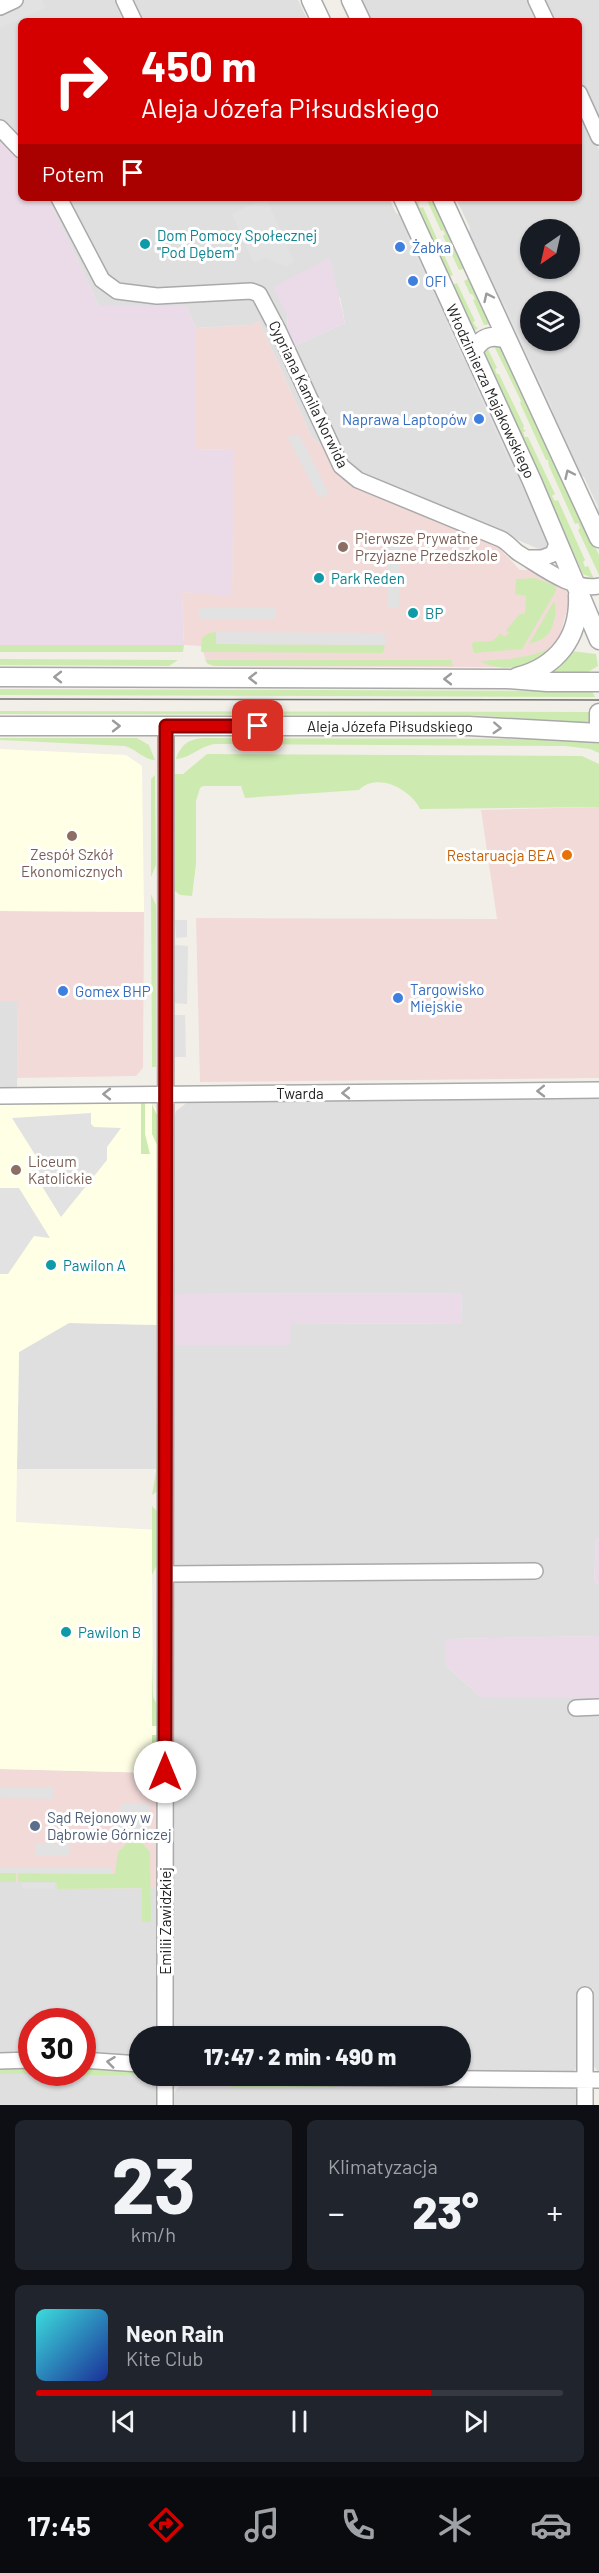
<!DOCTYPE html>
<html lang="pl">
<head>
<meta charset="utf-8">
<style>
	:root { --surface:#171b24; --page:#20242c; --text:#f1f3f6; --muted:#9ea1a6; --line:#363941; --accent:#d40000 }
	body { margin:0; font-family:Barlow,sans-serif; background:var(--page); color:var(--text); height:100vh; display:flex; flex-direction:column; font-size:22px; white-space:nowrap }
	* { box-sizing:border-box; margin:0 }
	p { font-size:20px; color:var(--muted) }
	.icon { flex:none; width:33px; height:33px; fill:none; stroke:currentColor; stroke-width:2; stroke-linecap:round; stroke-linejoin:round }
	.map { position:relative; height:2105px; overflow:hidden }
	.side { display:flex; flex-direction:column; gap:15px; padding:15px; background:#0d0f14; flex:1 }
	.side>* { flex:none }
	.top-card { position:absolute; left:18px; top:18px; width:564px; height:183px; border-radius:9px; box-shadow:0 2px 4px #0004; background:#d40000; color:#fff; overflow:hidden }
	.needle { width:39px; rotate:214deg }
	.tools { position:absolute; left:520px; top:219px; display:grid; gap:12px }
	.tools a { display:grid; place-items:center; width:60px; height:60px; border-radius:50%; background:var(--surface); box-shadow:0 2px 4px #0004; font-size:30px }
	.speed { position:absolute; left:18px; top:2008px; display:flex; gap:12px; font-size:30px; font-weight:700; text-align:center }
	.speed>* { display:grid; place-content:center; width:78px; height:78px; border-radius:50%; background:var(--surface); box-shadow:0 2px 4px #0004; line-height:1 }
	.speed .limit { border:9px solid #d22; background:#fff; color:#111 }
	.pin { position:absolute; display:grid; place-items:center; width:51px; height:51px; color:#fff; margin:-26px; border-radius:12px; box-shadow:0 3px 9px #0006 }
	.me { position:absolute; width:66px; margin:-33px; rotate:0deg; stroke-linejoin:round; filter:drop-shadow(0 0 4px #0008) }
	.turn { display:flex; align-items:center; gap:21px; height:126px; padding:0 24px; font-size:27px }
	.turn .icon { width:78px; height:78px; stroke-width:2.5 }
	.turn b { display:block; font-size:42px; line-height:51px }
	.then { display:flex; align-items:center; height:57px; padding:0 24px; background:#0003; gap:12px; font-size:22px }
	.big { font-size:45px; font-weight:800; line-height:1.1 }
	.side .card { flex:1; display:flex; flex-direction:column; justify-content:center; gap:9px; min-width:0; padding:0 21px; border-radius:9px; background:var(--page) }
	.side .dial { align-items:center; gap:0 }
	.dial b { font-size:78px; line-height:1 }
	.song { display:flex; align-items:center; gap:18px }
	.cover { width:72px; height:72px; border-radius:9px; background:linear-gradient(135deg,hsl(180 70% 55%),hsl(230 70% 35%)) }
	.played { height:6px; border-radius:3px; background:linear-gradient(90deg,var(--accent) 75%,var(--line) 75%) }
	.keys { display:flex; justify-content:space-around; direction:ltr }
	.heat { display:flex; justify-content:space-between; align-items:center; font-size:33px; direction:ltr }
	.side .tiles { flex:1; display:grid; gap:15px; grid-template-columns:1fr 1fr }
	.card:last-child { grid-column:span 2 }
	.trip { position:absolute; left:129px; top:2026px; width:342px; height:60px; border-radius:30px; background:var(--surface); box-shadow:0 2px 4px #0004; font-weight:800; line-height:60px; text-align:center }
	.menu { display:flex; height:96px; justify-content:space-around; align-items:center; background:#090b0e; color:var(--muted) }
	.menu .icon { width:42px; height:42px }
	.menu .selected { color:var(--accent) }
	.menu b { font-size:27px; color:var(--text) }
	.map>svg:first-child { display:block }
</style>
</head>
<body>
<div class="map">
<svg width="599" height="2105" viewBox="0 0 599 2105">
	<rect width="100%" height="100%" fill="#f2efe9"/>
	<path fill="#e0dfdf" fill-rule="evenodd" d="M0 0H298L308 21H21V160L0 137Z
		M359 0H529L539 21H368Z
		M544 0H599V121L579 77V21H553Z
		M579 107 599 150V521L595 515 598 507 584 477 576 473 555 429 550 416 552 408 504 303 496 300 468 237 470 228 456 198H579ZM531 230H570V268H531ZM531 302H570V340H531Z
		M48 198H389L396 213 403 216 477 377 474 383 511 464 519 467 549 547 543 551 443 507 368 478 349 466 336 441 323 447 311 436 259 321 251 325 196 328 186 306H99ZM340 297 345 323 294 346 288 333 287 315Z
		M0 1001H18L17 1088H0Z
		M599 1097V1538L596 1540 594 1583 599 1584V1636L445 1639V1665L482 1698H599V2073L593 2065V1989H579V2063L575 2070 569 2073 461 2072 460 2037H173V1345H289L290 1323 461 1324 462 1293 173 1294V1122L176 1111 189 1101Z
		M69 1323 158 1325V1469H17L19 1352Z
		M0 1882H56L57 1889 158 1888V2037H140L139 2056H83L82 2022H32L31 2056H0Z
		M0 2065 32 2073H82L105 2067 115 2071H139L140 2076H153L157 2081 158 2105H0Z
		M186 2083 572 2086 578 2092 579 2105H172L175 2091 179 2086Z"/>
	<path fill="#f2dad9" d="M259 321 311 436 323 447 338 476 364 491 498 547 520 570H532L556 581 566 590 570 599 557 646 519 667H451L213 666 207 663 201 646 184 645 182 592 232 595 233 450 196 449V328L251 325Z
		M599 807V1078L200 1082 196 918 497 919 481 810Z
		M0 911 144 912 143 1068 136 1076 17 1078 18 1001H0Z
		M0 1769 158 1773V1888L57 1889 56 1882H0Z"/>
	<path fill="#ebdbe8" d="M0 137 21 160V198H48L99 306H186L196 328V449L234 450 232 596 182 592 184 645H0Z
		M330 258 345 323 294 346 288 333 287 315 273 287Z
		M462 1293 461 1324 291 1323 290 1345H173V1294Z
		M599 1538V1584L594 1583 596 1540Z
		M599 1636V1698H482L445 1665V1639Z"/>
	<path fill="#ffffe5" d="M0 749 126 755 142 766 144 912 0 911Z
		M138 1101 151 1103 156 1108 158 1117V1325L69 1323 19 1352 16 1522 159 1530V1561L152 1575 153 1696 158 1707V1773L0 1769V1105Z"/>
	<path fill="#cdebb0" d="M410 198H419L421 201 418 203 420 208 423 207 453 275 446 278Z
		M426 198H435L467 268 459 270 443 236 445 234 443 230 441 231Z
		M471 277 492 324 484 325 473 300 475 299 472 294H470L464 281Z
		M457 283 475 321 473 322 476 327 478 328 472 333 450 286Z
		M492 342 497 343 505 351 599 555V575L578 530 580 528 578 523 575 524 549 466 548 460H546L520 403 521 401Z
		M486 345 497 368 495 369 497 374H499L524 426 523 429 526 431 523 432 525 437H528L555 494 552 496 555 501 558 500 585 560 583 562 585 567 588 566 594 579 583 574 483 359Z
		M535 578 556 586V591L522 649 474 653 472 646 473 642 492 641 501 633 504 637 509 633 506 630 520 614H525L526 596 515 594 516 579Z
		M554 601C556 606 556 610 555 616 552 634 546 639 529 644Z
		M216 632V644L385 645 383 653 201 652 202 638 209 633Z
		M0 645H184L183 652H0Z
		M554 646C543 668 500 674 480 661 506 659 531 659 554 646Z
		M571 651 596 654 598 666 588 672 552 674V670Z
		M0 659 178 660 169 666 0 665Z
		M205 660H451L453 666H216L208 664Z
		M0 689 592 691 595 697 0 695Z
		M0 711 589 712 593 711 590 723 470 715 0 714Z
		M0 738H137L149 745 155 760C144 760 136 749 125 746L0 740Z
		M204 738 574 739 599 744V753L590 749 565 746 216 744C200 745 192 758 176 759 181 744 189 739 204 738Z
		M207 754 582 756 599 764V807L420 809C412 791 378 771 359 790L245 798 241 786H203L200 788 196 801V864L192 896 180 895 175 891V774H183Z
		M155 775 156 865 151 877V779Z
		M151 894 156 905V1067H152Z
		M145 1102V1134L150 1154H141V1103Z
		M152 1104 158 1117V1271V1147L152 1134Z
		M158 1336V1491L152 1495 156 1471Z
		M152 1506 159 1513V1561L152 1575V1641Z
		M152 1652 153 1696 158 1707V1726H152Z
		M152 1735H158V1752L152 1766Z
		M130 1841 142 1843 150 1852 151 1922H142V1888L57 1889 56 1882H18V1873L115 1874 118 1852Z
		M0 1873H16V1882H0Z
		M0 2065H31L32 2073 36 2074H0Z
		M83 2065 115 2071H139V2075H81L77 2081 71 2080 74 2073H82Z
		M231 2083 334 2085 335 2087H231Z"/>
	<path fill="#e2e2e2" d="M0 0H42L45 8 0 28Z
		M264 198H266L294 262 286 267 266 258 254 263 232 214Z
		M409 233 432 279 425 277 407 238Z
		M496 300 504 302 552 408 550 413Z
		M449 319 471 363 463 359 447 325Z
		M476 379 519 467 511 464 474 383Z
		M287 436H300L329 493 320 498 318 496Z
		M388 533H399V608H387Z
		M199 607H276V619H199Z
		M216 632 385 633V645L216 644Z
		M175 920H187V937L176 938Z
		M175 945 188 946 187 1004 174 1003Z
		M174 1015H185L186 1057H175Z
		M91 1113V1124L94 1127 121 1128 107 1147V1160L61 1217 32 1170 39 1161 12 1118Z
		M0 1188H19L50 1238 34 1236 8 1274H0Z
		M0 1787H53V1799L0 1798Z
		M122 1803 150 1804V1839H122L116 1827 117 1815Z
		M35 1844H70L69 1855H35Z
		M0 1867 112 1868V1874L0 1873Z
		M22 1883H55V1889H22Z"/>
	<g fill="none" stroke-linecap="round" stroke-linejoin="round">
		<defs>
			<path id="minor" d="M124 0 134 21
				M536 0 546 21
				M0 7 15 0
				M579 93 599 137
				M0 128 21 150
				M59 198 102 280 117 291 157 296 251 291 259 294 278 330 341 466 358 480 501 539C509 543 513 550 520 554 542 567 572 591 599 586
				M530 558H542L553 554 558 541
				M0 1096 599 1090
				M166 1574 535 1571
				M576 1708 599 1707
				M165 2037 166 726
				M82 2060 140 2064
				M0 2061 32 2060
				M165 2076 599 2080
				M165 2076V2105
				M585 2105V1995"/>
			<path id="tertiary" d="M311 0 321 21
				M351 0 361 21
				M403 198 532 481 599 640
				M442 198 599 538
				M473 352C481 337 491 334 507 339
				M0 677 507 679 547 682H599
				M517 677C557 667 580 637 578 595
				M599 713V727
				M0 726H469L599 733"/>
		</defs>
		<use href="#minor" stroke="#a9a9a9" stroke-width="18"/>
		<use href="#tertiary" stroke="#a9a9a9" stroke-width="21"/>
		<use href="#minor" stroke="#fff" stroke-width="15"/>
		<use href="#tertiary" stroke="#fff" stroke-width="18"/>
		<path stroke="#707070" stroke-width="1.5" d="M0 699 599 700"/>
	</g>
	<defs><path id="oneway-chevron" d="M-2-3.5L2.5 0L-2 3.5" fill="none" stroke-width="1.6" stroke-linecap="round" stroke-linejoin="round" transform="scale(1.5)"/></defs>
	<g stroke="#9c9c9c">
		<use href="#oneway-chevron" transform="translate(488 297) rotate(-115)"/>
		<use href="#oneway-chevron" transform="translate(569 474) rotate(-115)"/>
		<use href="#oneway-chevron" transform="translate(58 677) rotate(-180)"/>
		<use href="#oneway-chevron" transform="translate(253 678) rotate(-180)"/>
		<use href="#oneway-chevron" transform="translate(448 679) rotate(-180)"/>
		<use href="#oneway-chevron" transform="translate(116 726)"/>
		<use href="#oneway-chevron" transform="translate(497 728) rotate(3)"/>
		<use href="#oneway-chevron" transform="translate(541 1091) rotate(179)"/>
		<use href="#oneway-chevron" transform="translate(346 1093) rotate(179)"/>
		<use href="#oneway-chevron" transform="translate(107 1094) rotate(180)"/>
		<use href="#oneway-chevron" transform="translate(111 2062) rotate(-173)"/>
	</g>
	<g fill="none" stroke-linecap="round" stroke-linejoin="round">
		<defs>
			<path id="route" d="M165 1772 166 726H258"/>
		</defs>
		<use href="#route" stroke="#8a0000" stroke-width="15"/>
		<use href="#route" stroke="#d40000" stroke-width="10"/>
	</g>
	<g fill="#0f9aa8" stroke="#fff" stroke-width="2">
		<circle cx="145" cy="244" r="6"/>
		<circle cx="319" cy="578" r="6"/>
		<circle cx="413" cy="613" r="6"/>
		<circle cx="51" cy="1265" r="6"/>
		<circle cx="66" cy="1632" r="6"/>
	</g>
	<g fill="#3f7fe0" stroke="#fff" stroke-width="2">
		<circle cx="400" cy="247" r="6"/>
		<circle cx="413" cy="281" r="6"/>
		<circle cx="479" cy="419" r="6"/>
		<circle cx="63" cy="991" r="6"/>
		<circle cx="398" cy="998" r="6"/>
	</g>
	<g fill="#8d6e63" stroke="#fff" stroke-width="2">
		<circle cx="343" cy="547" r="6"/>
		<circle cx="72" cy="836" r="6"/>
		<circle cx="16" cy="1170" r="6"/>
	</g>
	<circle fill="#e8710a" stroke="#fff" stroke-width="2" cx="567" cy="855" r="6"/>
	<circle fill="#5c6f8a" stroke="#fff" stroke-width="2" cx="35" cy="1826" r="6"/>
	<g text-anchor="middle" dominant-baseline="central" stroke-width="6" stroke-linejoin="round" paint-order="stroke">
		<g font-size="15" fill="#0d838f" stroke="#fff" text-anchor="start">
			<text x="157" y="235">Dom Pomocy Społecznej<tspan x="157" dy="17">"Pod Dębem"</tspan></text>
			<text x="331" y="578">Park Reden</text>
			<text x="425" y="613">BP</text>
			<text x="63" y="1265">Pawilon A</text>
			<text x="78" y="1632">Pawilon B</text>
		</g>
		<g font-size="15" fill="#366cbe" stroke="#fff" text-anchor="start">
			<text x="412" y="247">Żabka</text>
			<text x="425" y="281">OFI</text>
			<text x="467" y="419" text-anchor="end">Naprawa Laptopów</text>
			<text x="410" y="989">Targowisko<tspan x="410" dy="17">Miejskie</tspan></text>
			<text x="75" y="991">Gomex BHP</text>
		</g>
		<g font-size="15" fill="#222" stroke="#fff">
			<text transform="translate(491 391) rotate(65)">Włodzimierza Majakowskiego</text>
			<text transform="translate(309 394) rotate(64)">Cypriana Kamila Norwida</text>
			<text x="390" y="726">Aleja Józefa Piłsudskiego</text>
			<text x="300" y="1093">Twarda</text>
			<text transform="translate(165 1921) rotate(-90)">Emilii Zawidzkiej</text>
		</g>
		<g font-size="15" fill="#785e54" stroke="#fff" text-anchor="start">
			<text x="355" y="538">Pierwsze Prywatne<tspan x="355" dy="17">Przyjazne Przedszkole</tspan></text>
			<text x="72" y="854" text-anchor="middle">Zespół Szkół<tspan x="72" dy="17">Ekonomicznych</tspan></text>
			<text x="28" y="1161">Liceum<tspan x="28" dy="17">Katolickie</tspan></text>
		</g>
		<g font-size="15" fill="#c56008" stroke="#fff" text-anchor="end">
			<text x="555" y="855">Restaruacja BEA</text>
		</g>
		<g font-size="15" fill="#4e5e75" stroke="#fff" text-anchor="start">
			<text x="47" y="1817">Sąd Rejonowy w<tspan x="47" dy="17">Dąbrowie Górniczej</tspan></text>
		</g>
	</g>
</svg>
<div class="tools">
<a><svg class="needle" viewBox="-14 -14 28 28"><path d="M0-13l5 13h-10z" fill="#e53935"/><path d="M0 13l5-13h-10z" fill="#9ea1a6"/></svg></a>
<a><svg class="icon" aria-label="layers" viewBox="0 0 24 24"><path d="M12 4l9 5-9 5-9-5zM3 14l9 5 9-5"/></svg></a>
</div>
<div class="speed"><div class="limit">30</div></div>
<div class="pin" style="left:258px;top:726px;background:#d93025"><svg class="icon" aria-label="arrive" viewBox="0 0 24 24"><path d="M6 21V4h12l-3 4 3 4H6"/></svg></div>
<svg class="me" style="left:165px;top:1772px" viewBox="-20 -20 40 40"><circle r="19" fill="#fff"/><path d="M0-13L10 11 0 6-10 11z" fill="#d40000"/></svg>
<div class="trip">17:47 · 2 min · 490 m</div>
<div class="top-card">
<div class="turn"><svg class="icon" aria-label="right" viewBox="0 0 24 24"><path d="M7 20v-9h11M14 6l5 5-5 5"/></svg><div><b>450 m</b>Aleja Józefa Piłsudskiego</div></div>
<div class="then">Potem<svg class="icon" aria-label="arrive" viewBox="0 0 24 24"><path d="M6 21V4h12l-3 4 3 4H6"/></svg></div>
</div>
</div>
<section class="side">
<div class="tiles">
<div class="card dial"><b>23</b><p>km/h</p></div>
<div class="card"><p>Klimatyzacja</p>
<div class="heat"><a>−</a><b class="big">23°</b><a>+</a></div>
</div>
<div class="card">
<div class="song"><i class="cover"></i><div><b>Neon Rain</b><p>Kite Club</p></div></div>
<div class="played"></div>
<div class="keys"><svg class="icon" aria-label="previous" viewBox="0 0 24 24"><path d="M18 5L8 12l10 7zM5 5v14"/></svg><svg class="icon" aria-label="pause" viewBox="0 0 24 24"><path d="M8 5v14M16 5v14"/></svg><svg class="icon" aria-label="next" viewBox="0 0 24 24"><path d="M6 5l10 7-10 7zM19 5v14"/></svg></div>
</div>
</div>
</section>
<nav class="menu">
<b>17:45</b>
<svg class="icon selected" aria-label="directions" viewBox="0 0 24 24"><path d="M12 3l9 9-9 9-9-9zM9 14v-3h6M13 9l2 2-2 2"/></svg>
<svg class="icon" aria-label="music" viewBox="0 0 24 24"><path d="M9 18V5l10-2v13"/><circle cx="6" cy="18" r="3"/><circle cx="16" cy="16" r="3"/></svg>
<svg class="icon" aria-label="phone" viewBox="0 0 24 24"><path d="M5 4h4l2 5-3 2q2 4 5 5l2-3 5 2v4C11 20 4 13 5 4z"/></svg>
<svg class="icon" aria-label="climate" viewBox="0 0 24 24"><path d="M12 3v18M4 7l16 10M4 17L20 7"/></svg>
<svg class="icon" aria-label="car" viewBox="0 0 24 24"><path d="M5 17H2v-5l4-1 3-4h7l3 4 3 1v5h-3M9 17h6M6 11h13"/><circle cx="7" cy="17" r="2"/><circle cx="17" cy="17" r="2"/></svg>
</nav>
</body>
</html>
